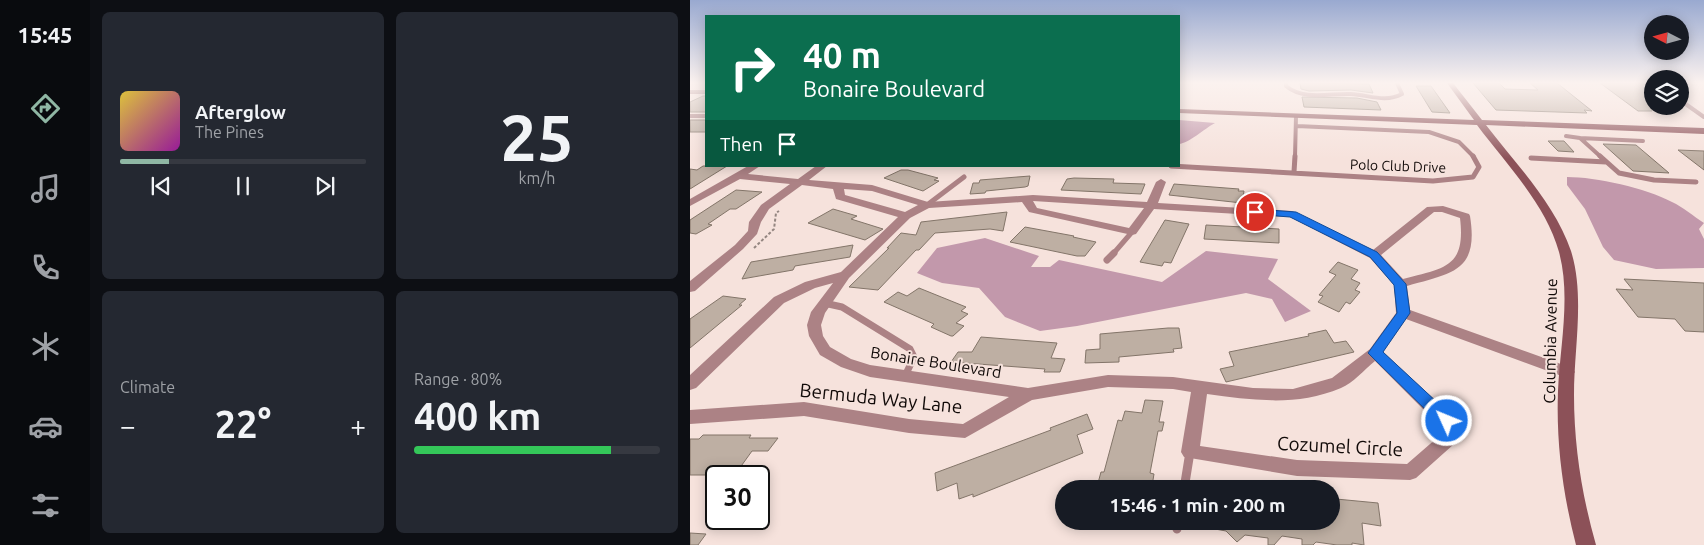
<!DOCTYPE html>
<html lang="en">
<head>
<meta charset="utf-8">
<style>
	:root { --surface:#171b24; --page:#242831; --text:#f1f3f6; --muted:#9ea1a6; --line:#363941; --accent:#8fb7a4 }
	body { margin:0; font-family:Ubuntu,sans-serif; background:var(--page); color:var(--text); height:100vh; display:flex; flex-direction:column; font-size:19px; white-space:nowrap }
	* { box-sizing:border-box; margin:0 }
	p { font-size:16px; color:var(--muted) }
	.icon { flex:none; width:28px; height:28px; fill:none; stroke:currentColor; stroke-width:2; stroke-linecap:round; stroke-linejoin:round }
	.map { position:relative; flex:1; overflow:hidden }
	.sheet { display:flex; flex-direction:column; gap:12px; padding:12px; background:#0d0f14; width:600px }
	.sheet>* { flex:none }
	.hud { position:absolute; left:15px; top:15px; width:475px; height:152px; border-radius:0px; box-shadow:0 2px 12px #0003; background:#0b6e4f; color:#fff; overflow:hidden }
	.needle { width:32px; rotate:276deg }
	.tools { position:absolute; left:954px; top:15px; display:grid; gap:10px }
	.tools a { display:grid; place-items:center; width:45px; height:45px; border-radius:50%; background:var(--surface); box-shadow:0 2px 12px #0003; font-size:25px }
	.speed { position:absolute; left:15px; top:465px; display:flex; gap:10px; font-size:25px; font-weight:700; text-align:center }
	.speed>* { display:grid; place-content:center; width:65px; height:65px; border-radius:50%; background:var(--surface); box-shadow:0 2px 12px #0003; line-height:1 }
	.speed .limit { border:2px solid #111; border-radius:8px; background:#fff; color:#111 }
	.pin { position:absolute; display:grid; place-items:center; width:42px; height:42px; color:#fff; margin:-21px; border:2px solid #fff; border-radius:50%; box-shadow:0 1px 5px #0007 }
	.me { position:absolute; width:55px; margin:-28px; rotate:314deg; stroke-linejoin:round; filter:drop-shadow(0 0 4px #0008) }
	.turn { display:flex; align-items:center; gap:18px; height:105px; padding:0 15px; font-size:22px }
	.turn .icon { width:65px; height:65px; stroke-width:2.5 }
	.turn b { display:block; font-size:35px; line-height:42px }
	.then { display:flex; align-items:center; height:48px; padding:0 15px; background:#0003; gap:10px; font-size:19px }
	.big { font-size:38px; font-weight:700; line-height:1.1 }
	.sheet .widget { flex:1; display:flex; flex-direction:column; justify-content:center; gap:8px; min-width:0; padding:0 18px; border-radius:8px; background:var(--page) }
	.sheet .dial { align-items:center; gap:0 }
	.dial b { font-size:65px; line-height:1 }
	.song { display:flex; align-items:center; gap:15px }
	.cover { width:60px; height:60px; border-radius:8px; background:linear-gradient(135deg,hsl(50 70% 55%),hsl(300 70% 35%)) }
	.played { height:5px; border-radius:2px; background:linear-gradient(90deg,var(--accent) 20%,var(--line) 20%) }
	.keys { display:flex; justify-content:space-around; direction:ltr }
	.heat { display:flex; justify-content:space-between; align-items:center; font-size:28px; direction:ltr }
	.charge { height:8px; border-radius:4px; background:linear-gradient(90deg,#34c759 80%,var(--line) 0) }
	.sheet .tiles { flex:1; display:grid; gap:12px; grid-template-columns:repeat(2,1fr) }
	.trip { position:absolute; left:365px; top:480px; width:285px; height:50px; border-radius:25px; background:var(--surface); box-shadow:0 2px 12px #0003; font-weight:700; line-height:50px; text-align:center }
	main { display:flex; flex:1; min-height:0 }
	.dock { display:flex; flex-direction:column; width:90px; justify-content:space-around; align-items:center; background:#090b0e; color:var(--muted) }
	.dock .icon { width:35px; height:35px }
	.dock .selected { color:var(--accent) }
	.dock b { font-size:22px; color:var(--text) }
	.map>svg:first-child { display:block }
</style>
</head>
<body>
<main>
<nav class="dock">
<b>15:45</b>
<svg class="icon selected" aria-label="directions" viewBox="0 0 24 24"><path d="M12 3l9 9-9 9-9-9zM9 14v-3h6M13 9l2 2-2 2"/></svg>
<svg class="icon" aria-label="music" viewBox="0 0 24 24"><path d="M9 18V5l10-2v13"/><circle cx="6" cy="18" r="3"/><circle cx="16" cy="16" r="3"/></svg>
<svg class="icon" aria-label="phone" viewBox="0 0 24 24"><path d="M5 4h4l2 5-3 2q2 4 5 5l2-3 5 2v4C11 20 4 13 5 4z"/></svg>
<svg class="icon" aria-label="climate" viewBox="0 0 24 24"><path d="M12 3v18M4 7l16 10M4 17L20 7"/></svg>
<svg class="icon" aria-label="car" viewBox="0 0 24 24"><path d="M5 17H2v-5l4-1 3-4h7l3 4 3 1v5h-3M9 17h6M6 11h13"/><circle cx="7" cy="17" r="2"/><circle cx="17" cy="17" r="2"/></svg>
<svg class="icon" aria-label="filters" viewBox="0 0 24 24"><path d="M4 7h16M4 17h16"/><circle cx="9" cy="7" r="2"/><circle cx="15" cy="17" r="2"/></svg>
</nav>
<section class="sheet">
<div class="tiles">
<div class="widget">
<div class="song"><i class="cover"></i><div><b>Afterglow</b><p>The Pines</p></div></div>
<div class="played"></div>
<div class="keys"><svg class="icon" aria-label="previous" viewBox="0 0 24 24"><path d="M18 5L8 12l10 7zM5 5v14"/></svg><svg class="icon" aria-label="pause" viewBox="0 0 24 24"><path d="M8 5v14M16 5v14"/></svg><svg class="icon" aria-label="next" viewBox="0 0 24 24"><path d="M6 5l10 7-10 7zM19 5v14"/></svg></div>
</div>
<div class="widget dial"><b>25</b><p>km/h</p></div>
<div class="widget"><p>Climate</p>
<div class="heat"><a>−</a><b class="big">22°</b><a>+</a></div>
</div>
<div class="widget"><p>Range · 80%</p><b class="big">400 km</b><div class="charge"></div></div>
</div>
</section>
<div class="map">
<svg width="1014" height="545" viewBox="0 0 1014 545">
	<rect width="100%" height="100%" fill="#f6e2dc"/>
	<path fill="#c298ab" d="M489 120 525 123C514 129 499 143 489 144Z
		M877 177C906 177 956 188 982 202 993 207 1003 216 1014 223L1009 229 1014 239V268L966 269 924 260 913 247 895 209 877 185Z
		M295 238 349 256 341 267H360L369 260 472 282 516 251 588 259 578 279 621 311 595 322 582 299 556 293 387 326 350 331 315 317 289 288 252 283 227 273 247 248Z"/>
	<path fill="#beafa3" stroke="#837569" d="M610 83 679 84 683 93 661 90 619 91 611 89Z
		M783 83H809L815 89 848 90 840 83H867L902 111 894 110 897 113 806 110Z
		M910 83H953L962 89V111H948Z
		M726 86H741L760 113 742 112Z
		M13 96H16V112H0V102Z
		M612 97 667 98 687 102 691 110 614 107Z
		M0 120H16V132H0Z
		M858 141H874L884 152 868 151Z
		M913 144 946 145 979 173 943 171Z
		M988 150 1014 151V170Z
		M13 166H37L0 189V169L7 170Z
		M211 170H218L248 178 244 180 249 181 233 191 194 178Z
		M340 176 338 186 335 187 296 191 295 193 280 194 283 183H289L290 180Z
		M384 178 424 179 423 183 455 184 451 194 371 190 377 179Z
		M484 184 549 189 548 191H554L552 203 479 195Z
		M46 190 72 192 46 209H40L18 224 22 225 6 234 0 233V220Z
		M143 209 167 216 161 219 193 229 175 240 118 223Z
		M317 212 313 231 300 229 245 233 229 250H226L188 290 159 287 199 248H197L211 233 226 235 231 222Z
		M475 220 499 224 481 263 474 262 472 266 450 262Z
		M516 225 589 229V243L514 239Z
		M335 227 384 236 383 237 406 242 395 256H387L320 242Z
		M163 245 160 257 105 266 103 270 52 279 61 262Z
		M648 262 668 270 661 279 670 283 665 290 670 292 660 304 656 302 649 312 628 302 633 296 629 295 646 275 639 272Z
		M934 279 1014 283V332L995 331 985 319 948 317 926 289 943 290Z
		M229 288 276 307 271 311 278 314 266 323 274 326 263 336H261L241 327 244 324 194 302 208 292 217 296Z
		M33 296 56 299 49 305H52L0 348V319Z
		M478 328H489L492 348 483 349 484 352 429 357V362L395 363 396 350 410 349V334Z
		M636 330 644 343 656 341 664 352 536 382 530 369 544 366 539 352 619 336 618 334Z
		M291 337 367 343 361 358 375 359 370 372H354L355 369 261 362 268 352H282Z
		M455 400 473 401 469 422H474L472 431H468L460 473 464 474 462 486H458V489H412L413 483H408L411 472H414L428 420 432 421 435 411 452 413Z
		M397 414 403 429 387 435 393 453 283 497V494L269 499 267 483 247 491 245 473 361 430 360 428Z
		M13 435H61L59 438H88L78 451H62L49 469H37L31 475H0V439H9Z
		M646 499 688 503 691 526 672 523 674 545 662 543V545H647L626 542 623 545H612V539L592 536 584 545H578V538L555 535 547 542 536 531 514 527V521H641V503Z
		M0 533 16 534 8 545H0Z"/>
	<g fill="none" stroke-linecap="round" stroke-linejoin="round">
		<path stroke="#948681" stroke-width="2" stroke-dasharray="3 2" stroke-linecap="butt" d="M64 248 84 229 86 213 89 211"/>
		<path stroke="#ac8285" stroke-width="4" d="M596 83V86C614 101 640 93 661 94 679 95 695 103 712 94L707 83
			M990 100 1014 117
			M607 126 739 132 769 142 784 157
			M876 136 890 138
			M605 157 606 116
			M911 157 890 138 953 141"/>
		<path stroke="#ac8285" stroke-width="5" d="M910 156 929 173 964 180 1006 182
			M841 158 916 162
			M481 166 743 181 783 177 789 167 783 156
			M604 172 605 156
			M237 205 274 177
			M423 254 442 232"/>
		<path stroke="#ac8285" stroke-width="7" d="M417 260 424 253
			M134 303 152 307 220 349 224 357 215 376"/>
		<path stroke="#ac8285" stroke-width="9" d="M494 489 500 452
			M487 529 488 521"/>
		<path fill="#ac8285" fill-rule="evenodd" d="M0 114H16V118H0Z
			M58 166H70L58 174 108 179 126 166H137L119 180 182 185 238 202 343 195 457 202 466 182 471 179 476 182 468 203 602 211 683 250 737 207 753 206 779 214 780 216C789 272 762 273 717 286L720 310 882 368 885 372 882 376 877 378 716 319 693 352 773 426 776 431 773 436 726 478 720 480 607 476 494 457 491 452 501 392 483 389 418 387 342 400 275 438 219 433 114 416 0 424V410L114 402 219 419 273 424 319 397 180 377 151 367 130 355 119 336 117 325 121 312 143 283 125 288 94 303 6 388 0 390V375L84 297 115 282 151 272 208 217 146 199 143 189 112 185 79 209 71 222 67 234 53 249 5 291 0 292V281L45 245 58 231 59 222 71 205 100 184 50 179 0 206V199ZM154 189 182 191 228 205 215 212 155 195ZM343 201 454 208 439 228 347 208ZM332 202 339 212 442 235 446 234 464 209 600 217 680 258 704 285 706 313 680 349 642 378 603 389 563 388 483 377 418 375 338 388 180 365 161 359 140 347 133 336 131 325 135 313 159 278 220 218 239 208ZM744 212H752L770 218C776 268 754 268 713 279L691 255ZM685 361 755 431 717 464 607 460 510 446 517 394C563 400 606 407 651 388 663 383 674 370 685 361Z"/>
		<path fill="#8c5158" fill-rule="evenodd" d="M757 83H763L792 120 1014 128V134L796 125C826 164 865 204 881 251 895 296 884 348 884 395 884 446 892 496 906 545H886C873 495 866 443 868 391 870 346 881 296 869 252 856 204 816 164 787 125L489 113V109L784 120Z
			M0 90H16V94H0Z"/>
	</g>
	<linearGradient id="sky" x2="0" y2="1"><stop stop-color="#99a9d0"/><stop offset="0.52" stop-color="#fbf2ef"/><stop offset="1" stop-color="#fbf2ef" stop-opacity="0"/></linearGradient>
	<rect width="1014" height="159" fill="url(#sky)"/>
	<path fill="#1a73e8" stroke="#114b97" d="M565 209 606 212 687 252 716 284 720 313 693 352 763 417 765 421 763 426 757 428 752 426 678 353 707 313 704 285 680 257 600 217 561 214V210Z"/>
	<g text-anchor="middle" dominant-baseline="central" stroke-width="4" stroke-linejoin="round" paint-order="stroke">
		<g font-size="14" fill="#110a08" stroke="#f6e2dc">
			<text transform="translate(708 166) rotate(2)">Polo Club Drive</text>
		</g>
		<g font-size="16" fill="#110a08" stroke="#f6e2dc">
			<text transform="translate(860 341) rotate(-89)">Columbia Avenue</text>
			<text transform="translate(246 362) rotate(9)">Bonaire Boulevard</text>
		</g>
		<g font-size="19" fill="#110a08" stroke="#f6e2dc">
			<text transform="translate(191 398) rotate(6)">Bermuda Way Lane</text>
			<text transform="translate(650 446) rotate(3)">Cozumel Circle</text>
		</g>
	</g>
</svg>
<div class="tools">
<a><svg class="needle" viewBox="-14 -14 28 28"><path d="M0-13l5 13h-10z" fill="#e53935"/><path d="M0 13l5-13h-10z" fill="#9ea1a6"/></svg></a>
<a><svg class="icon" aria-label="layers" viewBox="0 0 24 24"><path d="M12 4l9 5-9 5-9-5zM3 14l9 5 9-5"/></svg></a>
</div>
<div class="speed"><div class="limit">30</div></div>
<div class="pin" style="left:565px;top:212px;background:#d93025"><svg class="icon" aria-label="arrive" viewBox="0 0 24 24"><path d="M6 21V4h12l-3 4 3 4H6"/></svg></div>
<svg class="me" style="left:757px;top:421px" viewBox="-20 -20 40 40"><circle r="17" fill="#1a73e8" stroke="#fff" stroke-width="3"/><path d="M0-11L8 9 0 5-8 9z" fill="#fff"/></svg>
<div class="trip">15:46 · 1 min · 200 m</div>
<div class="hud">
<div class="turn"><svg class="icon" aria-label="right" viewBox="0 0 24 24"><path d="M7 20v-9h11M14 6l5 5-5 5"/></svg><div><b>40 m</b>Bonaire Boulevard</div></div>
<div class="then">Then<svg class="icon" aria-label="arrive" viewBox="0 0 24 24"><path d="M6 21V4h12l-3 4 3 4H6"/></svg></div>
</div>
</div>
</main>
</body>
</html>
